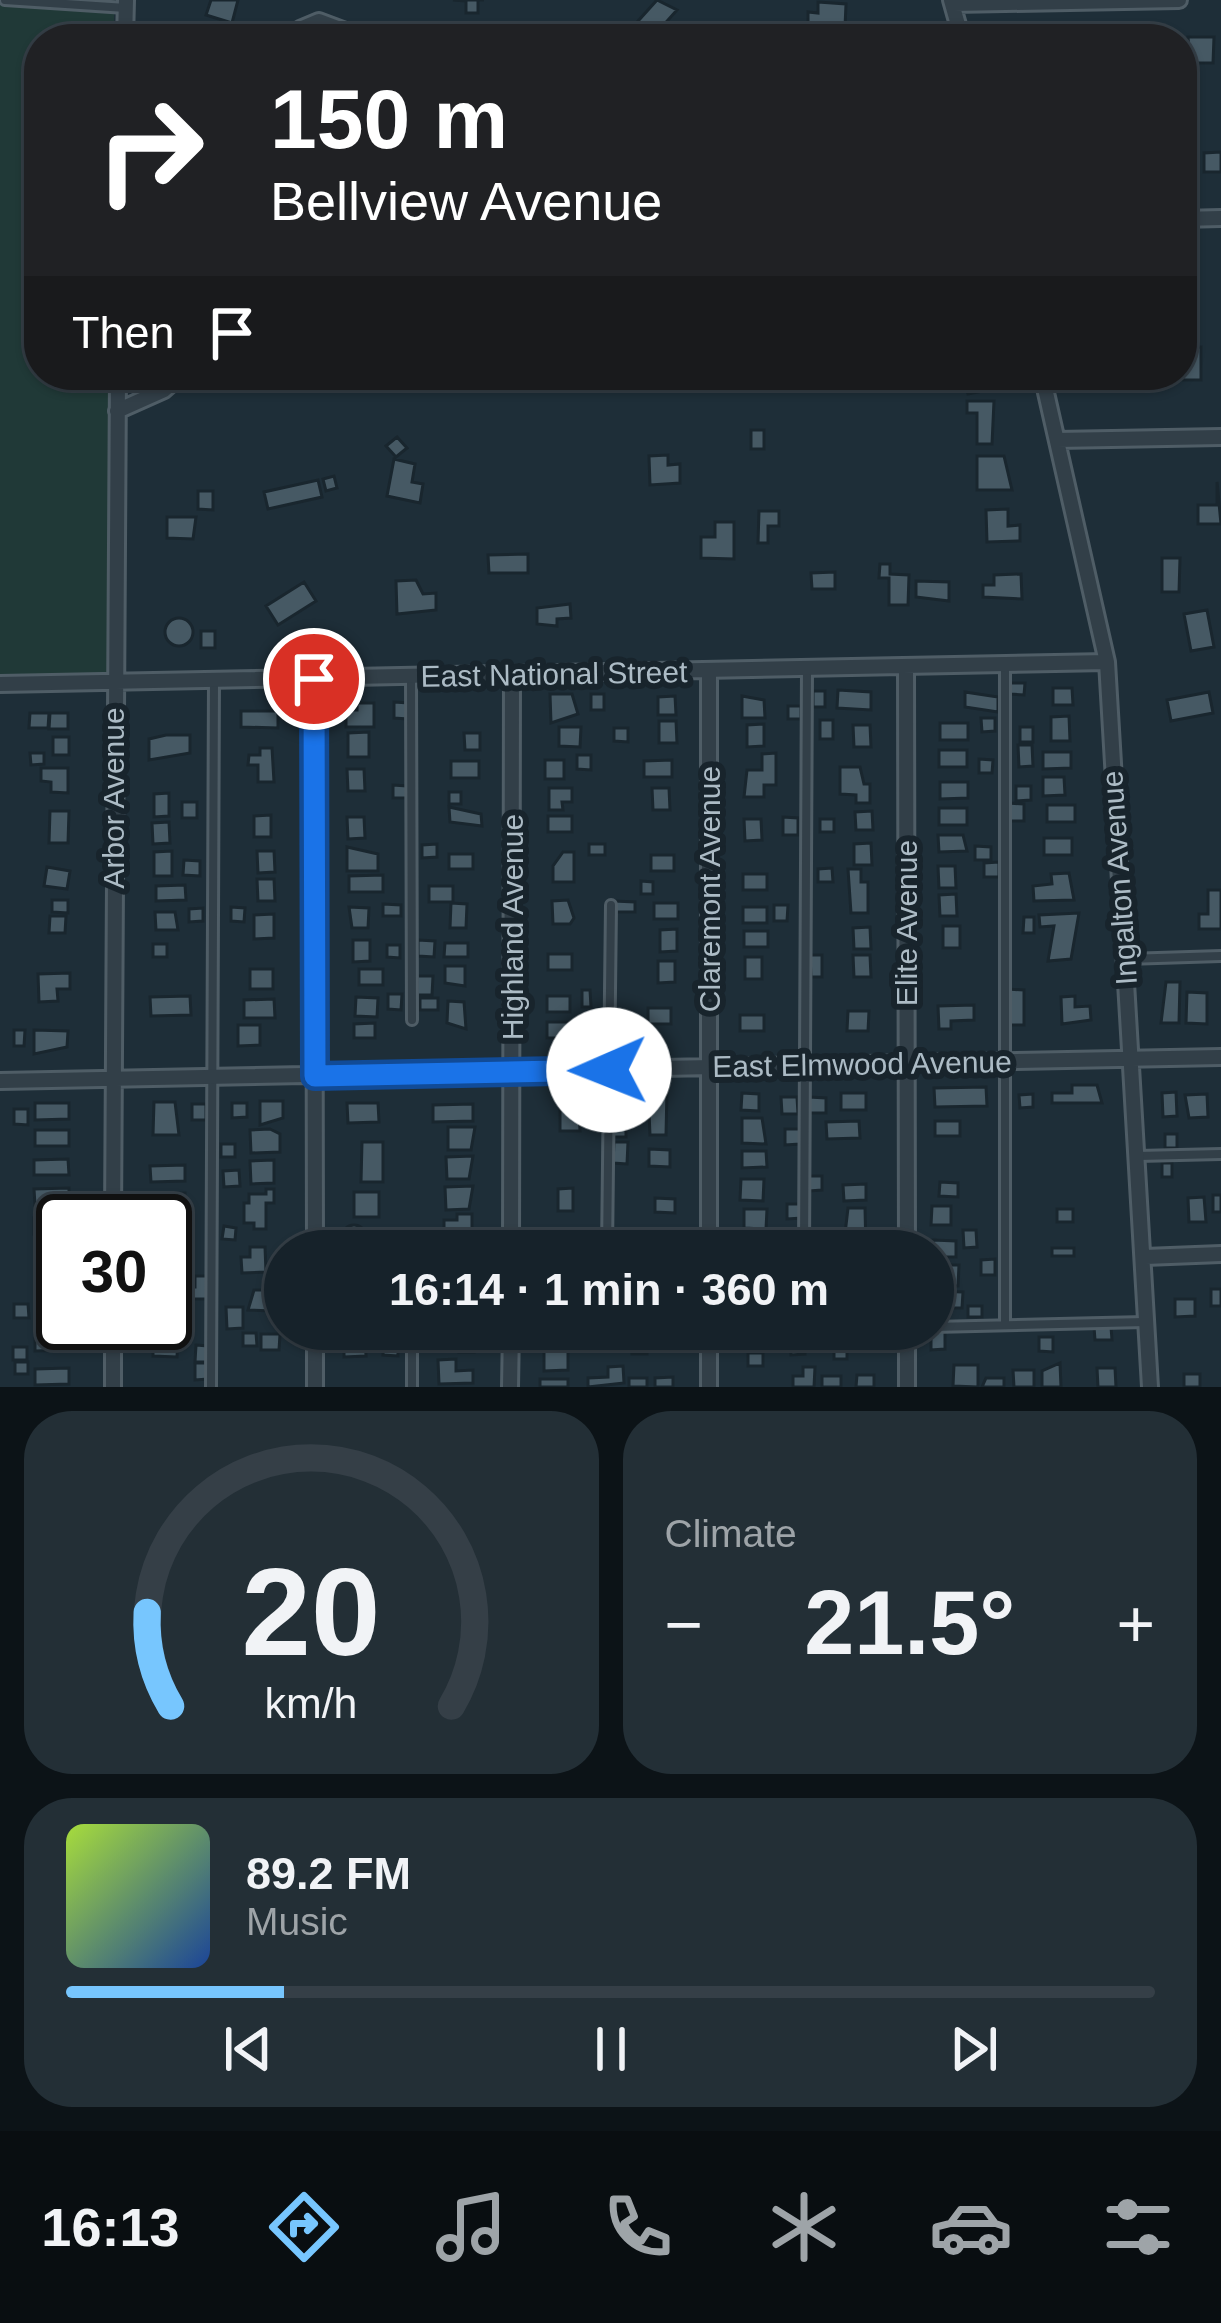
<!DOCTYPE html>
<html lang="en">
<head>
<meta charset="utf-8">
<style>
	:root { --surface:#16222a; --page:#232f36; --text:#f1f3f6; --muted:#9ea4a8; --line:#353f47; --accent:#77c6fe }
	body { margin:0; font-family:Helvetica,sans-serif; background:var(--page); color:var(--text); height:100vh; display:flex; flex-direction:column; font-size:45px; white-space:nowrap }
	* { box-sizing:border-box; margin:0 }
	p { font-size:39px; color:var(--muted) }
	.icon { flex:none; width:66px; height:66px; fill:none; stroke:currentColor; stroke-width:2; stroke-linecap:round; stroke-linejoin:round }
	.map { position:relative; height:1387px; overflow:hidden }
	.sheet { display:flex; flex-direction:column; gap:24px; padding:24px; background:#0c1317; flex:1 }
	.sheet>* { flex:none }
	.hud { position:absolute; left:24px; top:24px; width:1173px; height:366px; border-radius:48px; box-shadow:0 3px 9px #0004,0 0 0 3px var(--line); background:#202124; color:#fff; overflow:hidden }
	.speed { position:absolute; left:36px; top:1194px; display:flex; gap:24px; font-size:60px; font-weight:700; text-align:center }
	.speed>* { display:grid; place-content:center; width:156px; height:156px; border-radius:50%; background:var(--surface); box-shadow:0 3px 9px #0004,0 0 0 3px var(--line); line-height:1 }
	.speed .limit { border:6px solid #111; border-radius:18px; background:#fff; color:#111 }
	.pin { position:absolute; display:grid; place-items:center; width:102px; height:102px; color:#fff; margin:-51px; border:6px solid #fff; border-radius:50%; box-shadow:0 3px 12px #0007 }
	.me { position:absolute; width:132px; margin:-66px; rotate:269deg; stroke-linejoin:round; filter:drop-shadow(0 0 9px #0008) }
	.turn { display:flex; align-items:center; gap:42px; height:252px; padding:0 48px; font-size:54px }
	.turn .icon { width:156px; height:156px; stroke-width:2.5 }
	.turn b { display:block; font-size:84px; line-height:102px }
	.then { display:flex; align-items:center; height:114px; padding:0 48px; background:#0003; gap:24px; font-size:45px }
	.big { font-size:90px; font-weight:700; line-height:1.1 }
	.sheet .widget { flex:1; display:flex; flex-direction:column; justify-content:center; gap:18px; min-width:0; padding:0 42px; border-radius:48px; background:var(--page) }
	.sheet .dial { align-items:center; gap:0 }
	.dial svg { height:312px; overflow:visible; fill:none; stroke:var(--line); stroke-width:7; stroke-linecap:round; text-anchor:middle }
	.dial text { fill:var(--text); stroke:none }
	.song { display:flex; align-items:center; gap:36px }
	.cover { width:144px; height:144px; border-radius:18px; background:linear-gradient(135deg,hsl(80 70% 55%),hsl(220 70% 35%)) }
	.played { height:12px; border-radius:6px; background:linear-gradient(90deg,var(--accent) 20%,var(--line) 20%) }
	.keys { display:flex; justify-content:space-around; direction:ltr }
	.heat { display:flex; justify-content:space-between; align-items:center; font-size:66px; direction:ltr }
	.sheet .tiles { flex:1; display:grid; gap:24px; grid-template-columns:1fr 1fr }
	.widget:last-child { grid-column:span 2 }
	.trip { position:absolute; left:264px; top:1230px; width:690px; height:120px; border-radius:60px; background:var(--surface); box-shadow:0 3px 9px #0004,0 0 0 3px var(--line); font-weight:700; line-height:120px; text-align:center }
	.dock { display:flex; height:192px; justify-content:space-around; align-items:center; background:#090e11; color:var(--muted) }
	.dock .icon { width:84px; height:84px }
	.dock .on { color:var(--accent) }
	.dock b { font-size:54px; color:var(--text) }
	.map>svg:first-child { display:block }
</style>
</head>
<body>
<div class="map">
<svg width="1221" height="1387" viewBox="0 0 1221 1387">
	<rect width="100%" height="100%" fill="#1e2e38"/>
	<path fill="#203937" d="M0 0H114V39H39V375H113V683L0 684Z"/>
	<path fill="#465964" stroke="#19262e" stroke-width="3" d="M211 0H238L232 23 206 15Z
		M453 0H484H478V13H466V1Z
		M657 0 677 10 651 39H640L630 30Z
		M818 2 846 4 845 27 808 26V12L818 13Z
		M1188 37H1214L1213 63H1190Z
		M1221 152V172H1204V153Z
		M1182 153H1193L1192 174H1182Z
		M1182 347H1201V380H1183Z
		M711 375H752V383L711 384Z
		M963 375H983L987 390 968 394Z
		M1091 375H1109L1111 386 1094 389Z
		M967 401H994L992 444H977V413H967Z
		M751 430H764V449H751Z
		M397 437 407 448 396 457 386 446Z
		M668 455V465L680 464V483L650 485 649 456Z
		M977 456H1004L1012 490H977Z
		M394 459 415 464 412 482 423 484 420 503 387 496Z
		M334 476 337 488 326 491 323 479Z
		M318 480 322 497 268 509 264 492Z
		M1217 482 1221 524H1198V505H1217Z
		M198 491H213V510L198 509Z
		M1008 509V526L1020 525V541L987 542 986 510Z
		M759 511H779V526H768V543H758Z
		M167 517H196L193 539 167 538Z
		M715 522H734V559L701 558V537H715Z
		M528 554V573H489L488 555Z
		M1162 558H1180L1179 592H1162Z
		M880 564H890V574L909 575 908 605H889V578H879Z
		M835 572V589H812L811 573Z
		M1021 574 1022 599 983 597V585H994V575Z
		M416 580 423 594 436 593V610L397 614 396 581Z
		M916 581 949 582V601L916 597Z
		M304 582 316 601 278 625 266 606Z
		M570 604 571 618 557 619V626L537 624V608Z
		M1207 610 1214 647 1191 651 1184 614Z
		M165 632a14 14 0 1 1 28 0a14 14 0 1 1-28 0Z
		M201 631H215V648H201Z
		M1010 683H1025L1024 695 1010 694Z
		M1053 688H1072L1073 705H1053Z
		M838 690 871 692V710L837 708Z
		M813 691H825V707H813Z
		M965 692 998 697V712L965 707Z
		M1209 692 1213 713 1171 721 1167 700Z
		M550 694H572L578 714 551 723Z
		M591 694H604V710H591Z
		M675 696 676 715H658V697Z
		M742 696 764 700 765 718H742Z
		M394 702 409 703 408 719 394 718Z
		M357 703H374V727H346V710H357Z
		M788 706H801V719H788Z
		M241 711H278V728L241 727Z
		M30 713H49L48 728H29Z
		M50 713H68V729H49Z
		M1069 716 1070 741H1051V717Z
		M981 718H995V731L982 732Z
		M820 720H833V739H820Z
		M659 721H676L677 743H659Z
		M940 723H968V740H940Z
		M764 724V746L747 747V725Z
		M853 725H870L871 747H854Z
		M559 727H581L580 747 559 746Z
		M1020 727H1033V742H1020Z
		M614 728H628V742L614 741Z
		M369 732V757H348V733Z
		M464 733H480V750H465Z
		M166 735H190V753L149 760V739Z
		M53 737H69V755H53Z
		M1018 745H1032L1033 766 1019 767Z
		M260 748H272L274 782H258V765H248L249 755H260Z
		M939 750H967V767H939Z
		M1043 752H1071V768L1043 769Z
		M30 753H44V764L31 765Z
		M776 753V785H764V797H744L747 770H762V754Z
		M577 755H591V770L577 769Z
		M979 759 993 760 992 773H979Z
		M545 760H564V779H545Z
		M672 760V777H644V761Z
		M451 761H479V778H451Z
		M840 767H860L864 784H870V803H856V795L840 794Z
		M41 768H68V793L51 792V782L41 781Z
		M347 769H364L365 791H348Z
		M1043 777H1064L1065 795 1043 796Z
		M940 782H968V798L940 799Z
		M393 785 407 786V798H393Z
		M1016 786H1031V800L1016 801Z
		M549 788H572V802H562L563 810H549Z
		M652 788H669L670 810H653Z
		M449 792H461V804H449Z
		M169 793V816L154 817V794Z
		M182 802H197V818H182Z
		M1008 803 1024 804V821H1008Z
		M1047 805H1075V822H1047Z
		M449 807 481 814 482 826 450 822Z
		M939 808H967V825H939Z
		M50 811H69L68 843H49Z
		M872 811 873 830H856L855 812Z
		M271 815V837H254V816Z
		M548 816H572V832H548Z
		M347 817H364L365 838 348 839Z
		M783 817 798 818V835H783Z
		M744 819H761L762 840 745 841Z
		M820 819H834V832H820Z
		M169 822 170 843 153 844 152 823Z
		M938 835H963L967 851 939 852Z
		M1044 838H1072V855H1044Z
		M871 843 872 865H854V844Z
		M437 844V857L422 858V845Z
		M589 844H605V855H589Z
		M975 846 991 847V860H975Z
		M347 847 378 854V871H347Z
		M172 851V876H154V852Z
		M257 851H274L275 872 258 873Z
		M563 852H574V882H553V866Z
		M449 854H473V869H449Z
		M651 855H674V871H651Z
		M184 860 200 861V876L183 875Z
		M999 862V877H984V863Z
		M938 866H955L956 888H939Z
		M47 867 70 871 67 889 44 886Z
		M832 868 833 882H818V869Z
		M848 869H861V882H868V913H851Z
		M1069 873 1074 900 1034 901 1033 886 1052 884 1051 874Z
		M743 874H767V890H743Z
		M383 875V892H349V876Z
		M257 879H274L275 901H258Z
		M641 881 653 882V894H641Z
		M185 885 186 900 156 901V886Z
		M429 886H453V902H429Z
		M1208 890H1221V929H1199V914H1208Z
		M956 894 957 916H940L939 895Z
		M52 900H68V913L52 912Z
		M568 900 574 918 570 924H553L552 901Z
		M614 901 635 902V912H614Z
		M451 903 467 904 466 928H450Z
		M654 903H678V919H654Z
		M383 904 401 905V916H383Z
		M774 905H788L787 921H774Z
		M231 907 245 908 244 922 231 921Z
		M349 907 369 908 368 928H352Z
		M743 907H767V923H743Z
		M203 908V921L189 922V909Z
		M155 912H175L178 930H156Z
		M1079 913 1071 959 1048 961 1054 926 1040 927 1039 915Z
		M274 914V938L254 939V915Z
		M50 916H66L65 933H49Z
		M1024 917H1034V933H1023Z
		M943 926H960V948H943Z
		M870 927 871 949H854L853 928Z
		M677 929V951L660 952V930Z
		M744 931H768V947H744Z
		M353 940H370V961L353 962Z
		M418 940 435 941 434 957 418 956Z
		M445 943H468V957H444Z
		M153 944H167V957H153Z
		M387 945H400V958L387 957Z
		M548 954H572V970H548Z
		M810 955H822V977H811Z
		M853 955H870L871 977H854Z
		M745 957H762V979H745Z
		M658 961H675V982L658 983Z
		M445 966H465V986L445 983Z
		M250 969H273V989H250Z
		M359 969H383V985H359Z
		M70 973V989H57L58 1001 39 1002 38 974Z
		M417 976H433L432 995H417Z
		M1166 982H1180L1179 1023H1161Z
		M1007 989 1024 990V1025H1006Z
		M582 990H590L591 1007H582Z
		M1187 992 1207 993V1024L1186 1023Z
		M388 994H402L401 1010 388 1009Z
		M190 996 191 1015 151 1016 150 997Z
		M547 996H570V1012H547Z
		M1075 996V1007L1090 1006 1091 1020 1062 1024 1061 997Z
		M356 997 378 998 377 1017 355 1016Z
		M420 998H438V1010H420Z
		M274 999 275 1018H244V1000Z
		M448 1001 464 1002 466 1029 447 1023Z
		M974 1005V1020L951 1021V1029H939L938 1006Z
		M648 1008H671V1024H648Z
		M848 1011H869L868 1031H847Z
		M740 1015H764V1031H740Z
		M593 1018 594 1033H582V1019Z
		M547 1022H571V1038H547Z
		M375 1023V1038H354V1024Z
		M238 1025H260V1045L238 1046Z
		M14 1030H25L24 1046H14Z
		M34 1030 68 1031 67 1047 34 1054Z
		M1072 1085H1097L1102 1103H1052V1093H1072Z
		M986 1087 987 1106 935 1107 934 1088Z
		M648 1089H667L666 1135H650Z
		M1176 1092 1177 1116 1163 1117 1162 1093Z
		M742 1093 759 1094V1111L741 1110Z
		M841 1093H866V1110H841Z
		M1033 1094V1107L1020 1108 1019 1095Z
		M1207 1094 1208 1117 1189 1118 1185 1095Z
		M781 1097H797L798 1114H782Z
		M809 1097 826 1098V1113H809Z
		M260 1101H283V1118L260 1125Z
		M154 1102H175L179 1135H153Z
		M35 1103H69V1119L35 1120Z
		M232 1103H247V1117L232 1118Z
		M347 1103H378L379 1122 348 1123Z
		M192 1104H206V1120H192Z
		M473 1104V1121L433 1122V1105Z
		M579 1106 580 1131H560V1107Z
		M14 1109H28V1125L14 1124Z
		M613 1117 626 1118V1137H613Z
		M742 1118H762L766 1144 742 1143Z
		M859 1121 860 1138 827 1139 826 1122Z
		M935 1121H960V1136H935Z
		M448 1127H475L471 1150H448Z
		M270 1129 280 1134V1152L251 1153 250 1130Z
		M785 1129H800V1144L785 1145Z
		M35 1130H69V1146H35Z
		M1165 1134H1177V1148H1165Z
		M362 1142H383V1182H361Z
		M614 1142H628L627 1164 613 1163Z
		M221 1144H235V1157H221Z
		M649 1149 670 1150V1167L649 1166Z
		M742 1151H766L767 1167 742 1168Z
		M473 1156 469 1179H447L446 1157Z
		M68 1159 69 1175H34V1160Z
		M274 1160V1183L251 1184 250 1161Z
		M1162 1163H1172V1177H1162Z
		M185 1165V1181L151 1182 150 1166Z
		M239 1170 240 1186 224 1187 223 1171Z
		M809 1176H822V1190L809 1191Z
		M741 1179H764L763 1201 740 1200Z
		M940 1182 958 1183V1197L939 1196Z
		M866 1184V1200L844 1201 843 1185Z
		M473 1186 469 1209 446 1210 445 1187Z
		M69 1188V1204L35 1205 34 1189Z
		M573 1188V1211H558V1189Z
		M266 1189H274V1203H266V1229H254V1223H244V1203H249V1194H266Z
		M354 1192H379V1217H354Z
		M185 1193 186 1209 151 1210V1194Z
		M1213 1195H1221V1212H1213Z
		M1204 1197 1206 1222H1189L1188 1198Z
		M655 1198 675 1199V1213L655 1212Z
		M787 1204H801L802 1218 787 1219Z
		M932 1206H951V1225H931Z
		M848 1208H865L866 1251H843Z
		M744 1209H767L766 1229 744 1228Z
		M1057 1209H1073V1222H1057Z
		M457 1214H472V1238L444 1239V1220H457Z
		M34 1218H68L69 1221H63V1234H34Z
		M184 1223V1241L165 1242V1224Z
		M342 1237a12 12 0 1 1 24 0a12 12 0 1 1-24 0Z
		M224 1226 236 1228 235 1240 222 1239Z
		M963 1230H976L977 1247 964 1248Z
		M744 1236H761V1251H744Z
		M675 1237V1251H649L648 1238Z
		M933 1240 956 1241V1257H933Z
		M468 1242V1251H446L445 1243Z
		M50 1246 63 1247V1268H50Z
		M250 1247H265L266 1272 242 1273 241 1257H250Z
		M1052 1248H1074V1256H1052Z
		M995 1259V1275H981V1260Z
		M933 1265H959L958 1286H933Z
		M63 1276V1292L35 1293V1277Z
		M195 1276H209L210 1299H184V1287H195Z
		M1211 1289H1221V1306H1211Z
		M254 1290H277L273 1311 248 1310Z
		M933 1291 963 1292 962 1308H933Z
		M1175 1299H1195V1316L1175 1317Z
		M14 1304H28L29 1318H14Z
		M968 1306H982V1317H968Z
		M226 1307H243V1328L227 1329Z
		M50 1308H63L68 1329H50Z
		M165 1308H188L189 1324H154L165 1323Z
		M1094 1327H1111L1112 1340H1095Z
		M417 1329H433V1345H417Z
		M458 1331H474V1352H459Z
		M931 1331H945V1349L931 1350Z
		M243 1333H256L257 1346H243Z
		M261 1334H280L279 1350H261Z
		M344 1334H365L366 1356 344 1357Z
		M35 1335H69V1350L35 1351Z
		M153 1335 178 1336 177 1357 153 1356Z
		M856 1335H869L868 1350 856 1349Z
		M652 1336H665V1348L653 1349Z
		M1039 1337H1053V1352L1039 1351Z
		M384 1341 398 1342V1356L383 1355Z
		M631 1341H647V1354H632Z
		M805 1341V1354L791 1355 790 1342Z
		M544 1342H568V1370L544 1371Z
		M196 1345 208 1346V1362H195Z
		M834 1346H847V1359H834Z
		M13 1347H27V1360H13Z
		M748 1353H763V1366H748Z
		M456 1359V1371L473 1370V1383L439 1384 438 1360Z
		M15 1362H28V1374H15Z
		M195 1363H207L208 1379 195 1380Z
		M1060 1363 1061 1387H1042V1371Z
		M954 1365H978V1387L953 1386Z
		M623 1366 624 1383 588 1387V1378L608 1377V1367Z
		M803 1367H815L814 1387H793V1376H803Z
		M69 1368V1384L35 1385V1369Z
		M1097 1368H1115L1116 1387H1098Z
		M1013 1370H1034V1387H1014Z
		M1184 1374H1200V1387H1184Z
		M857 1375H874V1387H856Z
		M822 1376H841V1387H822Z
		M673 1377V1387H655V1378Z
		M629 1378H647V1387H629Z
		M986 1378H1004V1387H982Z
		M540 1379H568V1387H540Z"/>
	<g fill="none" stroke-linecap="round" stroke-linejoin="round">
		<defs>
			<path id="service" d="M5 0 126 8
				M1005 666V1325
				M411 677 412 1020
				M1126 959 1221 956
				M1138 1156 1221 1154
				M607 1251 611 905
				M804 1251 807 670
				M933 1327 1145 1322
				M711 1329H731
				M512 1336 591 1335 601 1329
				M211 1387 214 681
				M412 1387V1329"/>
			<path id="minor" d="M951 0 962 39
				M953 4 1179 0
				M300 29 319 21 367 39
				M125 39 126 0
				M1182 219 1221 218
				M1042 375 1107 662 1150 1387
				M117 411 164 390 181 375
				M1057 440 1221 437
				M906 666 907 1251
				M709 670V1251
				M314 679 315 1251
				M0 684 1107 662
				M0 1081 1221 1057
				M113 1221 118 375
				M511 1251 512 674
				M1145 1257 1221 1254
				M315 1329V1387
				M709 1329V1387
				M907 1329V1387
				M113 1387V1323
				M510 1387 511 1329"/>
		</defs>
		<use href="#service" stroke="#4f5d66" stroke-width="14"/>
		<use href="#minor" stroke="#4f5d66" stroke-width="20"/>
		<use href="#service" stroke="#323f48" stroke-width="8"/>
		<use href="#minor" stroke="#323f48" stroke-width="14"/>
	</g>
	<g fill="none" stroke-linecap="round" stroke-linejoin="round">
		<defs>
			<path id="route" d="M314 679 315 1076 609 1070"/>
		</defs>
		<use href="#route" stroke="#114b97" stroke-width="30"/>
		<use href="#route" stroke="#1a73e8" stroke-width="21"/>
	</g>
	<g text-anchor="middle" dominant-baseline="central" stroke-width="12" stroke-linejoin="round" paint-order="stroke">
		<g font-size="30" fill="#acbbc5" stroke="#18242c">
			<text transform="translate(554 674) rotate(-1)">East National Street</text>
			<text transform="translate(113 798) rotate(-90)">Arbor Avenue</text>
			<text transform="translate(1119 878) rotate(-94)">Ingalton Avenue</text>
			<text transform="translate(709 889) rotate(-90)">Claremont Avenue</text>
			<text transform="translate(906 923) rotate(-90)">Elite Avenue</text>
			<text transform="translate(512 927) rotate(-90)">Highland Avenue</text>
			<text transform="translate(862 1064) rotate(-1)">East Elmwood Avenue</text>
		</g>
	</g>
</svg>
<div class="speed"><div class="limit">30</div></div>
<div class="pin" style="left:314px;top:679px;background:#d93025"><svg class="icon" aria-label="arrive" viewBox="0 0 24 24"><path d="M6 21V4h12l-3 4 3 4H6"/></svg></div>
<svg class="me" style="left:609px;top:1070px" viewBox="-20 -20 40 40"><circle r="19" fill="#fff"/><path d="M0-13L10 11 0 6-10 11z" fill="#1a73e8"/></svg>
<div class="trip">16:14 · 1 min · 360 m</div>
<div class="hud">
<div class="turn"><svg class="icon" aria-label="right" viewBox="0 0 24 24"><path d="M7 20v-9h11M14 6l5 5-5 5"/></svg><div><b>150 m</b>Bellview Avenue</div></div>
<div class="then">Then<svg class="icon" aria-label="arrive" viewBox="0 0 24 24"><path d="M6 21V4h12l-3 4 3 4H6"/></svg></div>
</div>
</div>
<section class="sheet">
<div class="tiles">
<div class="widget dial"><svg viewBox="0 0 100 80">
<path d="M14 69A42 42 0 1 1 86 69"/>
<path d="M14 69A42 42 0 0 1 8 45" stroke="#77c6fe"/>
<text x="50" y="56" font-size="32" font-weight="700">20</text>
<text x="50" y="72" font-size="11">km/h</text>
</svg></div>
<div class="widget"><p>Climate</p>
<div class="heat"><a>−</a><b class="big">21.5°</b><a>+</a></div>
</div>
<div class="widget">
<div class="song"><i class="cover"></i><div><b>89.2 FM</b><p>Music</p></div></div>
<div class="played"></div>
<div class="keys"><svg class="icon" aria-label="previous" viewBox="0 0 24 24"><path d="M18 5L8 12l10 7zM5 5v14"/></svg><svg class="icon" aria-label="pause" viewBox="0 0 24 24"><path d="M8 5v14M16 5v14"/></svg><svg class="icon" aria-label="next" viewBox="0 0 24 24"><path d="M6 5l10 7-10 7zM19 5v14"/></svg></div>
</div>
</div>
</section>
<nav class="dock">
<b>16:13</b>
<svg class="icon on" aria-label="directions" viewBox="0 0 24 24"><path d="M12 3l9 9-9 9-9-9zM9 14v-3h6M13 9l2 2-2 2"/></svg>
<svg class="icon" aria-label="music" viewBox="0 0 24 24"><path d="M9 18V5l10-2v13"/><circle cx="6" cy="18" r="3"/><circle cx="16" cy="16" r="3"/></svg>
<svg class="icon" aria-label="phone" viewBox="0 0 24 24"><path d="M5 4h4l2 5-3 2q2 4 5 5l2-3 5 2v4C11 20 4 13 5 4z"/></svg>
<svg class="icon" aria-label="climate" viewBox="0 0 24 24"><path d="M12 3v18M4 7l16 10M4 17L20 7"/></svg>
<svg class="icon" aria-label="car" viewBox="0 0 24 24"><path d="M5 17H2v-5l4-1 3-4h7l3 4 3 1v5h-3M9 17h6M6 11h13"/><circle cx="7" cy="17" r="2"/><circle cx="17" cy="17" r="2"/></svg>
<svg class="icon" aria-label="filters" viewBox="0 0 24 24"><path d="M4 7h16M4 17h16"/><circle cx="9" cy="7" r="2"/><circle cx="15" cy="17" r="2"/></svg>
</nav>
</body>
</html>
